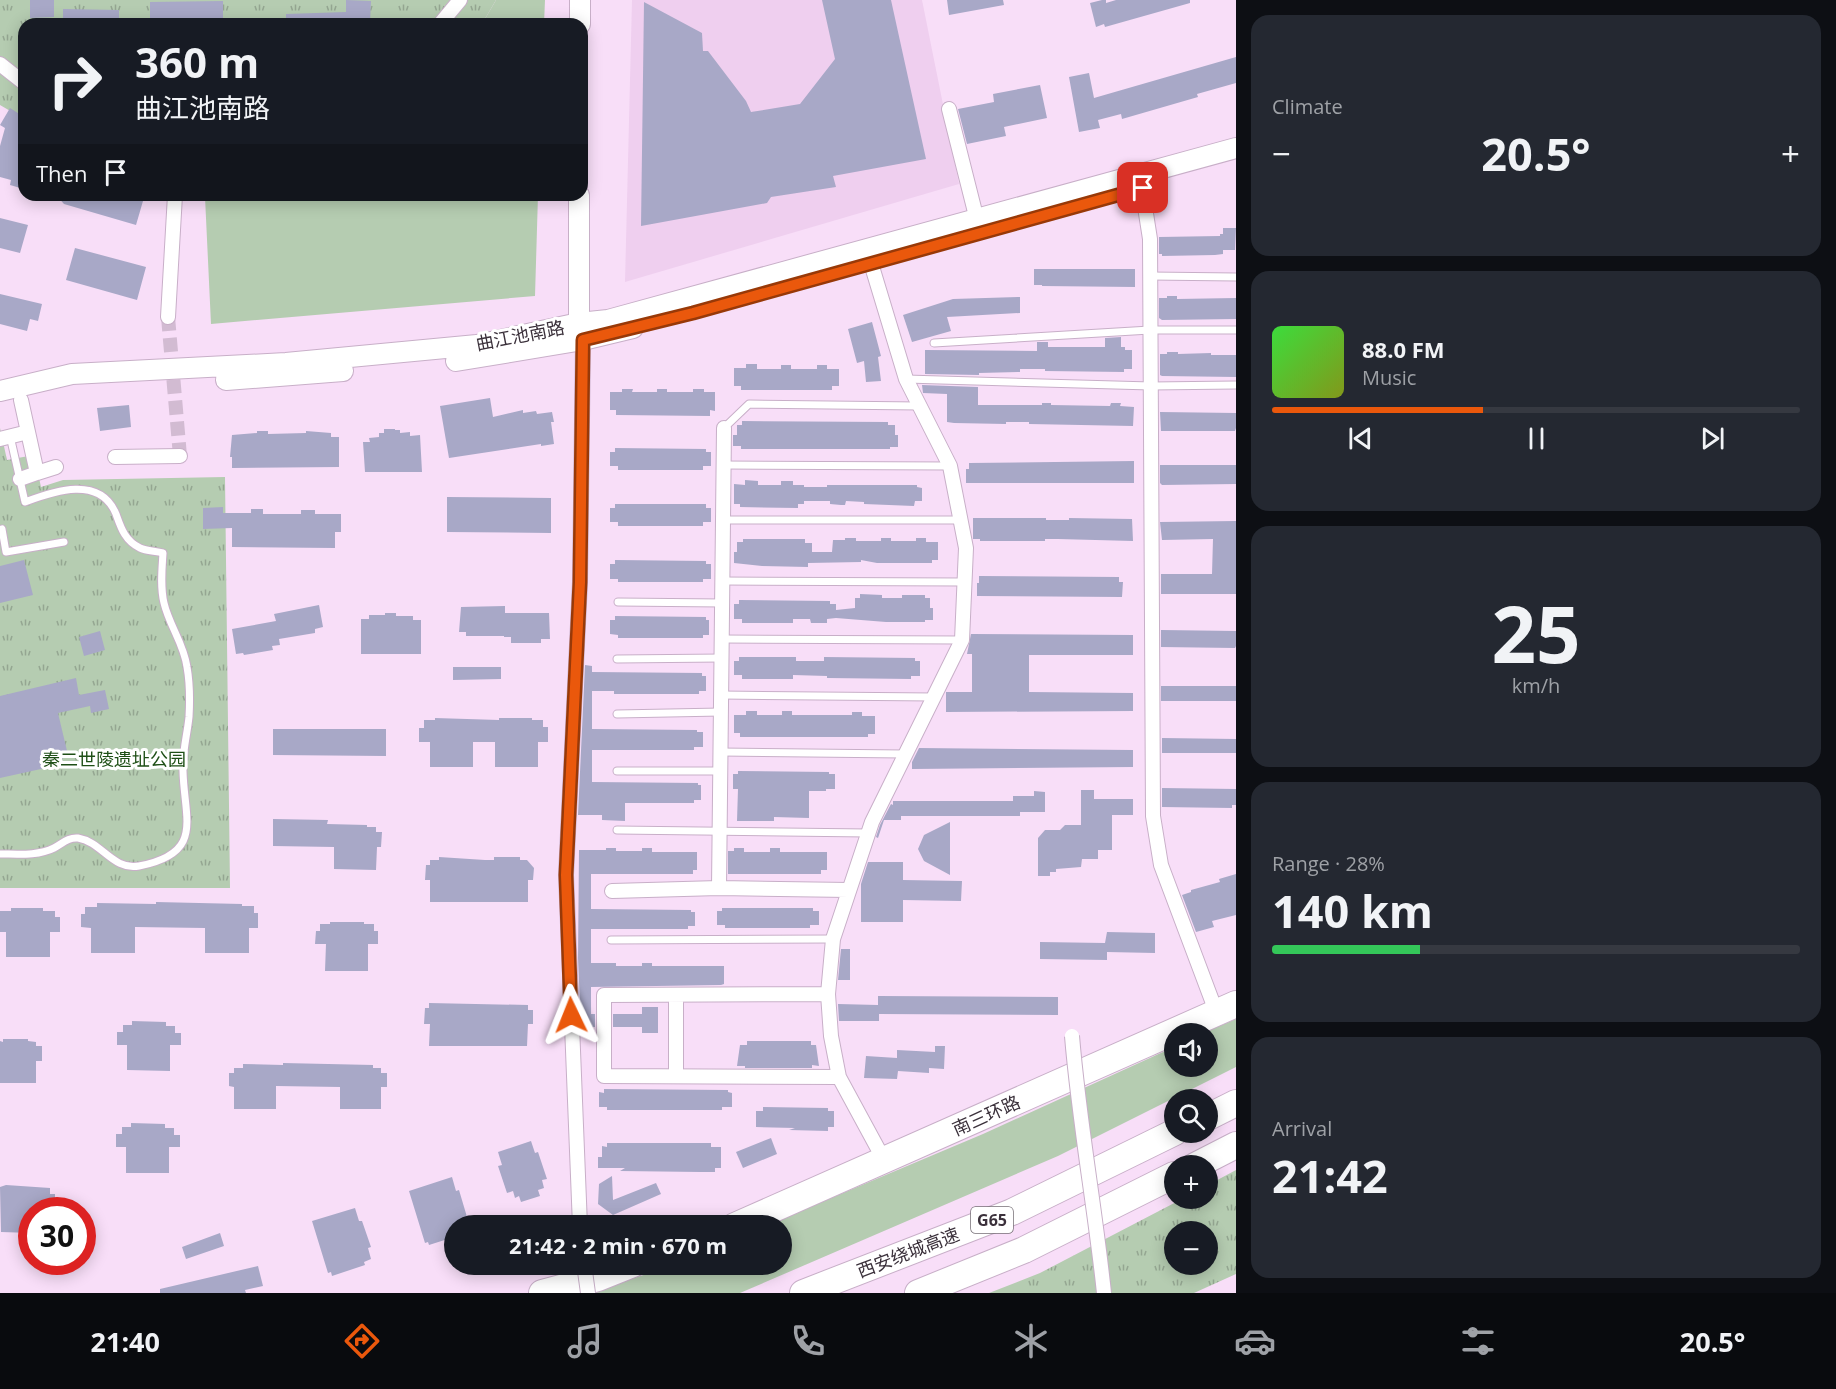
<!DOCTYPE html>
<html lang="en">
<head>
<meta charset="utf-8">
<style>
	:root { --surface:#171b24; --page:#242831; --text:#f1f3f6; --muted:#9ea1a6; --line:#363941; --accent:#ea580c }
	body { margin:0; font-family:"Open Sans","Noto Sans SC",sans-serif; background:var(--page); color:var(--text); height:100vh; display:flex; flex-direction:column; font-size:22px; white-space:nowrap }
	* { box-sizing:border-box; margin:0 }
	p { font-size:20px; color:var(--muted) }
	.icon { flex:none; width:33px; height:33px; fill:none; stroke:currentColor; stroke-width:2; stroke-linecap:round; stroke-linejoin:round }
	.map { position:relative; flex:1; overflow:hidden }
	.side { display:flex; flex-direction:column; gap:15px; padding:15px; background:#0d0f14; width:600px }
	.side>* { flex:none }
	.hud { position:absolute; left:18px; top:18px; width:570px; height:183px; border-radius:18px; box-shadow:0 3px 15px #0003; background:#171b24; color:var(--text); overflow:hidden }
	.controls { position:absolute; left:1164px; top:1023px; display:grid; gap:12px }
	.controls a { display:grid; place-items:center; width:54px; height:54px; border-radius:50%; background:var(--surface); box-shadow:0 3px 15px #0003; font-size:30px }
	.speed { position:absolute; left:18px; top:1197px; display:flex; gap:12px; font-size:30px; font-weight:700; text-align:center }
	.speed>* { display:grid; place-content:center; width:78px; height:78px; border-radius:50%; background:var(--surface); box-shadow:0 3px 15px #0003; line-height:1 }
	.speed .limit { border:9px solid #d22; background:#fff; color:#111 }
	.pin { position:absolute; display:grid; place-items:center; width:51px; height:51px; color:#fff; margin:-26px; border-radius:12px; box-shadow:0 3px 9px #0006 }
	.me { position:absolute; width:66px; margin:-33px; rotate:358deg; stroke-linejoin:round; filter:drop-shadow(0 0 4px #0008) }
	.turn { display:flex; align-items:center; gap:21px; height:126px; padding:0 18px; font-size:27px }
	.turn .icon { width:78px; height:78px; stroke-width:2.5 }
	.turn b { display:block; font-size:42px; line-height:51px }
	.then { display:flex; align-items:center; height:57px; padding:0 18px; background:#0003; gap:12px; font-size:22px }
	.big { font-size:45px; font-weight:700; line-height:1.1 }
	.side .card { flex:1; display:flex; flex-direction:column; justify-content:center; gap:9px; min-width:0; padding:0 21px; border-radius:18px; background:var(--page) }
	.side .dial { align-items:center; gap:0 }
	.dial b { font-size:78px; line-height:1 }
	.song { display:flex; align-items:center; gap:18px }
	.cover { width:72px; height:72px; border-radius:9px; background:linear-gradient(135deg,hsl(120 70% 55%),hsl(70 70% 35%)) }
	.played { height:6px; border-radius:3px; background:linear-gradient(90deg,var(--accent) 40%,var(--line) 40%) }
	.keys { display:flex; justify-content:space-around; direction:ltr }
	.heat { display:flex; justify-content:space-between; align-items:center; font-size:33px; direction:ltr }
	.charge { height:9px; border-radius:4px; background:linear-gradient(90deg,#34c759 28%,var(--line) 0) }
	.trip { position:absolute; left:444px; top:1215px; width:348px; height:60px; border-radius:30px; background:var(--surface); box-shadow:0 3px 15px #0003; font-weight:700; line-height:60px; text-align:center }
	.tab-bar { display:flex; height:96px; justify-content:space-around; align-items:center; background:#090b0e; color:var(--muted) }
	.tab-bar .icon { width:42px; height:42px }
	.tab-bar .on { color:var(--accent) }
	.tab-bar b { font-size:27px; color:var(--text) }
	main { display:flex; flex:1; min-height:0 }
	.map>svg:first-child { display:block }
</style>
</head>
<body>
<main>
<div class="map">
<svg width="1236" height="1293" viewBox="0 0 1236 1293">
	<defs>
		<pattern id="park-tufts" width="24" height="20" patternUnits="userSpaceOnUse" patternTransform="scale(1.5)"><rect width="24" height="20" fill="#b5ccb1"/><path d="M3 7l-1-3M5 7V3M7 7l1-3M15 17l-1-3M17 17v-4M19 17l1-3" fill="none" stroke="#94a691"/></pattern>
	</defs>
	<rect width="100%" height="100%" fill="#f8def8"/>
	<path fill="#efcfef" d="M632 0H922L959 184 625 282Z"/>
	<path fill="#b5ccb1" d="M496 0H545L544 24H482Z
		M209 195H538L535 296 211 324 205 197Z
		M1236 1019V1067L1058 1156 740 1293H587L675 1265 782 1264V1226L767 1225 983 1134 1174 1047V1066H1208V1034L1203 1033Z"/>
	<path fill="url(#park-tufts)" fill-rule="evenodd" d="M0 0H496L482 24H24V119L0 105Z
		M0 428 7 460 34 455 41 487 63 480 225 477 230 888H0Z
		M1236 1170V1274L1194 1293H989L1040 1273 1182 1199 1208 1198V1185ZM1174 1232H1208V1264H1174Z"/>
	<path fill="#a8a8c7" d="M30 0H54V17L30 18Z
		M346 0 371 1 370 24H286V14L346 12Z
		M822 0H891L926 159 833 176 836 187 771 197 767 203 641 226 644 2 702 33 703 51H708L746 101 751 112 800 104 835 59Z
		M947 0H1003L1004 5 949 15Z
		M1102 0H1106V3L1116 0H1190V3L1105 27 1104 24 1096 27 1090 3Z
		M223 1V24H150V2Z
		M63 9 119 10V24H63Z
		M1236 57V83L1197 94 1198 97 1122 119 1121 114 1098 120 1100 128 1079 132 1069 77 1089 73 1094 98Z
		M1040 85 1047 118 1004 127 1006 136 967 144 958 109 994 102 993 94Z
		M10 108 24 117V189L10 185 11 180 0 177V146L5 128 0 125Z
		M56 195H118V200L143 201 136 225 64 204Z
		M0 218 28 225 20 253 0 248Z
		M1223 228H1236L1235 250H1223V254L1215 255 1162 256V254H1159V237L1220 236V234H1223Z
		M75 248 146 267 137 300 66 280Z
		M1034 269H1135V287L1042 286V285H1034Z
		M0 294 42 304 38 321 30 319 27 331 0 324Z
		M1167 296H1177V299L1236 298V319L1162 320 1159 318V298H1167Z
		M1020 297V313L947 317 951 331 912 342 903 315 953 299Z
		M872 322 881 356 878 357 881 381 866 382 864 361 857 363 848 329Z
		M1121 337V347H1125V350H1132V369H1124V372L1045 371V369H1020V372L979 373V375L925 374V350L1037 351V342H1048V347H1105V338Z
		M1167 352H1178V354L1211 353V355H1236V377L1162 376 1160 375V354H1167Z
		M746 364H757V369H781V365H791V369H817V365H827V369H839V386H832V390H741V386H734V368H746Z
		M922 385 978 387V405H1042V403H1051V405L1110 406 1111 403H1121L1120 406 1134 407 1133 426 1029 424V422H1006V424L954 423 947 422V394L923 393Z
		M622 389H633L632 392H657V389H667V392H693V389H704V392H715V411L710 410V416L616 415V410H610V392H622Z
		M490 398 493 417 523 410V413L536 411 537 414 552 412 554 422H551L554 444 541 446V444L449 458 440 406Z
		M129 405 131 427 100 431 97 408Z
		M1160 412 1236 413V428L1235 431H1161Z
		M742 421 888 422V425H895V435H898V447H890V449H741V446H733V435H737V425H742Z
		M384 429H395V430H400V433L410 432V436L420 435 422 472H365L363 442H370L369 438 379 437V433H384Z
		M257 431H268V434L306 433V431L331 433V437H339V467L232 468V457H230L232 435 257 433Z
		M615 448 706 449V452H711V466H703V470H618V466H610V452H615Z
		M1134 461V483H966V469H969V463Z
		M1160 465H1236V484L1162 485 1160 483Z
		M745 480 758 481V485H781V481H793V485H804V487H827V485H917V487L922 488V501H915L914 506 864 504V502L846 501 845 505H841L830 504V501H804V504H798V508L740 507V504H734V484L745 485Z
		M447 497 551 498V533L447 532Z
		M615 504H706V508H711V522H703V526H618V522H610V508H615Z
		M223 507V513H251V509H263V514H301V510H315V514H341V532H335V548L232 547V528L203 529V508Z
		M973 518H1046V520H1069V518L1132 519 1133 541 1058 539H1045V541H980V539H973Z
		M1236 521V594H1161V574H1212L1213 539 1162 540 1160 522Z
		M845 538H856V541H881V538H891V541H916V538H926V542H938V560H932V563H877L861 560V562L808 563V567L762 566 734 563V552H737V542H743V539H805V543H812V552H832L833 540H845Z
		M24 560 33 595 0 603V566Z
		M615 560 706 561V564H711V579H703V582H618V579H610V564H615Z
		M979 576 1119 577V582H1123L1122 597 977 596V583H979Z
		M860 594 882 595V598H902V595H925V598H930V608H933V620H925V622H886L836 618 827 619V623H811L810 619H793V623H742V619H734V604H739V600L830 601V604H836V610L855 608V598H860Z
		M319 605 323 627 315 629V633L279 639 280 645 272 646 273 650 244 655 243 653 236 654 232 629 276 621 274 614Z
		M505 606V613H549L550 639H541V643H511V637H504V636H466V632H459L461 607Z
		M385 613H396V616H413V620H421V654H361V619H369V615H385Z
		M615 616 706 617V620H709V635H703V638H618V635L610 634V620H615Z
		M1161 630 1236 631V646L1235 648 1161 647Z
		M100 631 105 650 84 656 79 637Z
		M971 634 1133 635V655H1029V692L1133 693V711L946 712V692H972V654H967Z
		M739 657H796V661H824V657L915 658V661H920V676H911V679L827 678V676L793 675V679H742V675H734V661H739Z
		M585 665 592 666V672L702 673V676H706V691H699V694H614V691H592V729L697 730V732H703V747H694V750H592V782L698 783V785H701V800H694V803H625V821L602 820V815H578Z
		M453 667H501V679L453 680Z
		M76 678 79 695 105 690 109 709 91 713 90 706 58 713 68 755 50 767 0 778V696Z
		M1161 686H1236V701H1161Z
		M746 711H757V715H782V711H792V715H852V712H862V716H875V734H868V737H740V733H734V715H746Z
		M435 718 499 720V718H532V720H543V727H548V742H538V767H495V742H473V767H430V742H419V728H424V720H435Z
		M273 729H386V756L273 755Z
		M1162 738 1236 739V753H1162Z
		M919 748 1133 750V767L912 769V762Z
		M738 771 829 772V774H835V789H826V791H809V818L774 817V821H737L738 789H733V774H738Z
		M1162 788 1236 789V805H1232V808L1162 807Z
		M1081 790H1094V799H1133V815H1112V850H1098V859H1082L1081 867 1056 869V872H1050V876H1038V838L1045 830H1060L1065 825H1081Z
		M1034 791 1045 792V812H1020V816H901V820H884L878 838 876 837 880 825 891 804 893 805V801H1013V796H1034Z
		M273 819 328 820 327 824 367 825V827H376V832H382L381 847H377L376 870 334 869V847L273 846Z
		M950 822V875L924 861 918 849 924 835Z
		M606 848H616V851H642V848H652V852H697V870H693V874H591V909L691 910V912H695V926H688V929H591V963H616V966H642V963H652V966H724V984L721 985 591 987V1014H595V1027L581 1028 578 958 579 850H606Z
		M734 848H744V852H770V848H780V852H827V870H821V874H728V851H734Z
		M439 857 485 860H494V857H520V860H527L534 868 533 880H528V902H430V880H425L426 865H430V860H439Z
		M868 862H903V880L962 881 961 901 903 900V922H861V884Z
		M1236 874V915L1212 921 1214 927 1196 932 1182 895 1191 892V890L1220 882 1219 879Z
		M156 902 242 904V906H254V913H258V928H249V953H205V928L135 927V953H91V928L81 927V914H85V907H97V903L156 904Z
		M11 908H43V911H55V917H60V932H50V957H6V932H0V911H11Z
		M722 908H813V911H819V925H810V928H725V925H717V911H722Z
		M330 922H364V924H374V931H378V944H368V971H325L326 944H315L316 931H320V924H330Z
		M1107 932 1155 933V953L1107 952V960L1040 959V942L1105 943Z
		M841 949H850V980H838Z
		M878 996 1058 997V1015L879 1014V1021H839L838 1004 878 1005Z
		M429 1003 528 1005V1010H533V1024H528L527 1046H429L430 1024H424L425 1008H429Z
		M642 1007H658V1033H642V1027H613V1014H642Z
		M132 1021 166 1022V1026H175V1033H181V1045H170V1071L127 1070V1045H117V1032H123V1025H132Z
		M3 1039H28V1041L36 1042V1046H42V1061H36V1083H0V1041L3 1042Z
		M747 1041H811V1045H816L819 1066 812 1065V1068H745V1066H737L740 1045H747Z
		M935 1046H945L944 1069 929 1068V1073L898 1071 897 1079 864 1078 866 1056 897 1058V1050L935 1052Z
		M283 1063 373 1065V1068H381V1073H387V1087H381V1109H340V1087L276 1086V1109H234V1087L229 1086V1073H234V1068H243V1064L283 1065Z
		M604 1089 728 1090V1092L732 1093V1107H722V1110H607V1107H599V1092L604 1093Z
		M763 1107 828 1108V1111H834V1127H828V1131L789 1130 795 1128 756 1127V1111H763Z
		M131 1123 165 1124V1128H174V1135H180V1147H169V1173H126V1147H116V1134H122V1127H131Z
		M771 1138 777 1154 743 1168 736 1152Z
		M531 1141 535 1153 538 1152 547 1179 542 1180 544 1188 538 1190 540 1196 521 1202 519 1196 515 1198 513 1191 507 1193 498 1166 502 1165 498 1152Z
		M607 1143H711V1147H721V1168H715V1172H701L620 1171 625 1168H598V1157H602V1146L607 1147Z
		M612 1176 613 1200 656 1183 661 1194 613 1215 598 1204 599 1184Z
		M452 1177 456 1191 459 1190 467 1217 465 1218 467 1226H454V1237L429 1245 428 1242 425 1243 409 1191Z
		M6 1185 50 1188V1194H55V1208L42 1207V1210H32V1233L1 1232 0 1187Z
		M355 1208 359 1221H362L371 1247 368 1248 371 1259 364 1262 365 1265 332 1276 331 1272 328 1273 312 1221Z
		M220 1233 224 1246 186 1259 182 1247Z
		M258 1266 263 1286 245 1290 246 1293H160V1289Z"/>
	<g fill="none" stroke-linecap="round" stroke-linejoin="round">
		<path stroke="#d2bbd2" stroke-width="14" stroke-dasharray="14 7" stroke-linecap="butt" d="M168 317 180 456"/>
		<defs>
			<path id="lane" d="M1150 276 1236 277
				M934 343 1150 330H1236
				M906 379 1151 386 1236 385
				M724 428 749 404 919 406
				M724 465 950 466
				M723 520H960
				M0 530 2 529 6 552 64 542
				M723 581 964 582
				M618 602 722 603
				M722 639 962 640
				M617 659 722 658
				M721 695 933 697
				M617 714 721 712
				M721 752 904 754
				M617 771H720
				M617 830 868 833
				M0 854C18 854 38 856 54 848 62 844 68 837 78 838 102 842 113 871 139 866 205 853 184 819 183 771 182 753 187 736 189 717 190 700 190 684 187 667 184 644 169 625 164 603 160 587 162 569 163 553 155 551 146 551 140 548 125 541 121 528 116 514 100 475 54 491 25 502L10 436
				M611 940 833 939"/>
			<path id="street" d="M440 24 460 0
				M0 64 24 83
				M949 109 977 220
				M1142 188 1150 239 1153 816 1161 865 1217 1014
				M867 250 906 379 950 466 966 548 962 640 872 822 833 939 828 994 831 1036 839 1077 884 1160
				M168 317 175 195
				M21 400 37 473 56 467
				M0 439 28 432
				M115 457 180 456
				M20 479 37 473
				M719 888 724 428
				M612 891 719 888 849 890
				M828 994 604 995V1076L839 1077
				M676 995V1076
				M580 1226 566 875 580 582 583 340"/>
			<path id="secondary" d="M580 24V0
				M579 195V323L582 336
				M456 361 583 340 633 328
				M226 380 343 371
				M0 391 72 374 286 363 477 345 579 323 608 320 1236 148"/>
			<path id="highway" d="M1208 1117 1236 1103
				M1195 1166 1236 1145
				M735 1226 1236 1004
				M542 1293 598 1278 633 1264
				M803 1293 1012 1212 1175 1132
				M918 1293 1024 1250 1174 1175"/>
		</defs>
		<use href="#lane" stroke="#c8afc8" stroke-width="9"/>
		<use href="#street" stroke="#c8afc8" stroke-width="16"/>
		<use href="#secondary" stroke="#c8afc8" stroke-width="22"/>
		<use href="#highway" stroke="#c8afc8" stroke-width="28"/>
		<use href="#lane" stroke="#fff" stroke-width="7"/>
		<use href="#street" stroke="#fff" stroke-width="14"/>
		<use href="#secondary" stroke="#fff" stroke-width="20"/>
		<use href="#highway" stroke="#fff" stroke-width="26"/>
		<defs>
			<path id="street-bridge" d="M1072 1036C1079 1122 1095 1207 1104 1293
				M584 1264 588 1293"/>
		</defs>
		<use href="#street-bridge" stroke="#c8afc8" stroke-width="16" stroke-linecap="butt"/>
		<use href="#street-bridge" stroke="#fff" stroke-width="14"/>
	</g>
	<g fill="none" stroke-linecap="round" stroke-linejoin="round">
		<defs>
			<path id="route" d="M571 1015 566 875 580 582 583 340 693 313 1143 188"/>
		</defs>
		<use href="#route" stroke="#983908" stroke-width="15"/>
		<use href="#route" stroke="#ea580c" stroke-width="10"/>
	</g>
	<g text-anchor="middle" dominant-baseline="central" stroke-width="6" stroke-linejoin="round" paint-order="stroke">
		<rect fill="#fff" stroke="#766f76" stroke-width="1.5" x="971" y="1207" width="42" height="26" rx="4.5"/>
		<g font-size="16" font-weight="bold" fill="#3b313b">
			<text x="992" y="1220">G65</text>
		</g>
		<g font-size="18" fill="#3b313b" stroke="#fff">
			<text transform="translate(520 335) rotate(-11)">曲江池南路</text>
			<text transform="translate(986 1115) rotate(-24)">南三环路</text>
			<text transform="translate(908 1252) rotate(-21)">西安绕城高速</text>
		</g>
		<g font-size="18" fill="#1e4f16" stroke="#fff">
			<text x="114" y="759">秦二世陵遗址公园</text>
		</g>
	</g>
</svg>
<div class="controls">
<a><svg class="icon" aria-label="sound" viewBox="0 0 24 24"><path d="M4 9h4l5-4v14l-5-4H4zM17 9q2 3 0 6"/></svg></a>
<a><svg class="icon" aria-label="search" viewBox="0 0 24 24"><circle cx="10" cy="10" r="6"/><path d="M15 15l6 6"/></svg></a>
<a>+</a>
<a>−</a>
</div>
<div class="speed"><div class="limit">30</div></div>
<div class="pin" style="left:1143px;top:188px;background:#d93025"><svg class="icon" aria-label="arrive" viewBox="0 0 24 24"><path d="M6 21V4h12l-3 4 3 4H6"/></svg></div>
<svg class="me" style="left:571px;top:1015px" viewBox="-20 -20 40 40"><path d="M0-17L14 15 0 8-14 15z" fill="#ea580c" stroke="#fff" stroke-width="4"/></svg>
<div class="trip">21:42 · 2 min · 670 m</div>
<div class="hud">
<div class="turn"><svg class="icon" aria-label="right" viewBox="0 0 24 24"><path d="M7 20v-9h11M14 6l5 5-5 5"/></svg><div><b>360 m</b>曲江池南路</div></div>
<div class="then">Then<svg class="icon" aria-label="arrive" viewBox="0 0 24 24"><path d="M6 21V4h12l-3 4 3 4H6"/></svg></div>
</div>
</div>
<section class="side">
<div class="card"><p>Climate</p>
<div class="heat"><a>−</a><b class="big">20.5°</b><a>+</a></div>
</div>
<div class="card">
<div class="song"><i class="cover"></i><div><b>88.0 FM</b><p>Music</p></div></div>
<div class="played"></div>
<div class="keys"><svg class="icon" aria-label="previous" viewBox="0 0 24 24"><path d="M18 5L8 12l10 7zM5 5v14"/></svg><svg class="icon" aria-label="pause" viewBox="0 0 24 24"><path d="M8 5v14M16 5v14"/></svg><svg class="icon" aria-label="next" viewBox="0 0 24 24"><path d="M6 5l10 7-10 7zM19 5v14"/></svg></div>
</div>
<div class="card dial"><b>25</b><p>km/h</p></div>
<div class="card"><p>Range · 28%</p><b class="big">140 km</b><div class="charge"></div></div>
<div class="card"><p>Arrival</p><b class="big">21:42</b></div>
</section>
</main>
<nav class="tab-bar">
<b>21:40</b>
<svg class="icon on" aria-label="directions" viewBox="0 0 24 24"><path d="M12 3l9 9-9 9-9-9zM9 14v-3h6M13 9l2 2-2 2"/></svg>
<svg class="icon" aria-label="music" viewBox="0 0 24 24"><path d="M9 18V5l10-2v13"/><circle cx="6" cy="18" r="3"/><circle cx="16" cy="16" r="3"/></svg>
<svg class="icon" aria-label="phone" viewBox="0 0 24 24"><path d="M5 4h4l2 5-3 2q2 4 5 5l2-3 5 2v4C11 20 4 13 5 4z"/></svg>
<svg class="icon" aria-label="climate" viewBox="0 0 24 24"><path d="M12 3v18M4 7l16 10M4 17L20 7"/></svg>
<svg class="icon" aria-label="car" viewBox="0 0 24 24"><path d="M5 17H2v-5l4-1 3-4h7l3 4 3 1v5h-3M9 17h6M6 11h13"/><circle cx="7" cy="17" r="2"/><circle cx="17" cy="17" r="2"/></svg>
<svg class="icon" aria-label="filters" viewBox="0 0 24 24"><path d="M4 7h16M4 17h16"/><circle cx="9" cy="7" r="2"/><circle cx="15" cy="17" r="2"/></svg>
<b>20.5°</b>
</nav>
</body>
</html>
